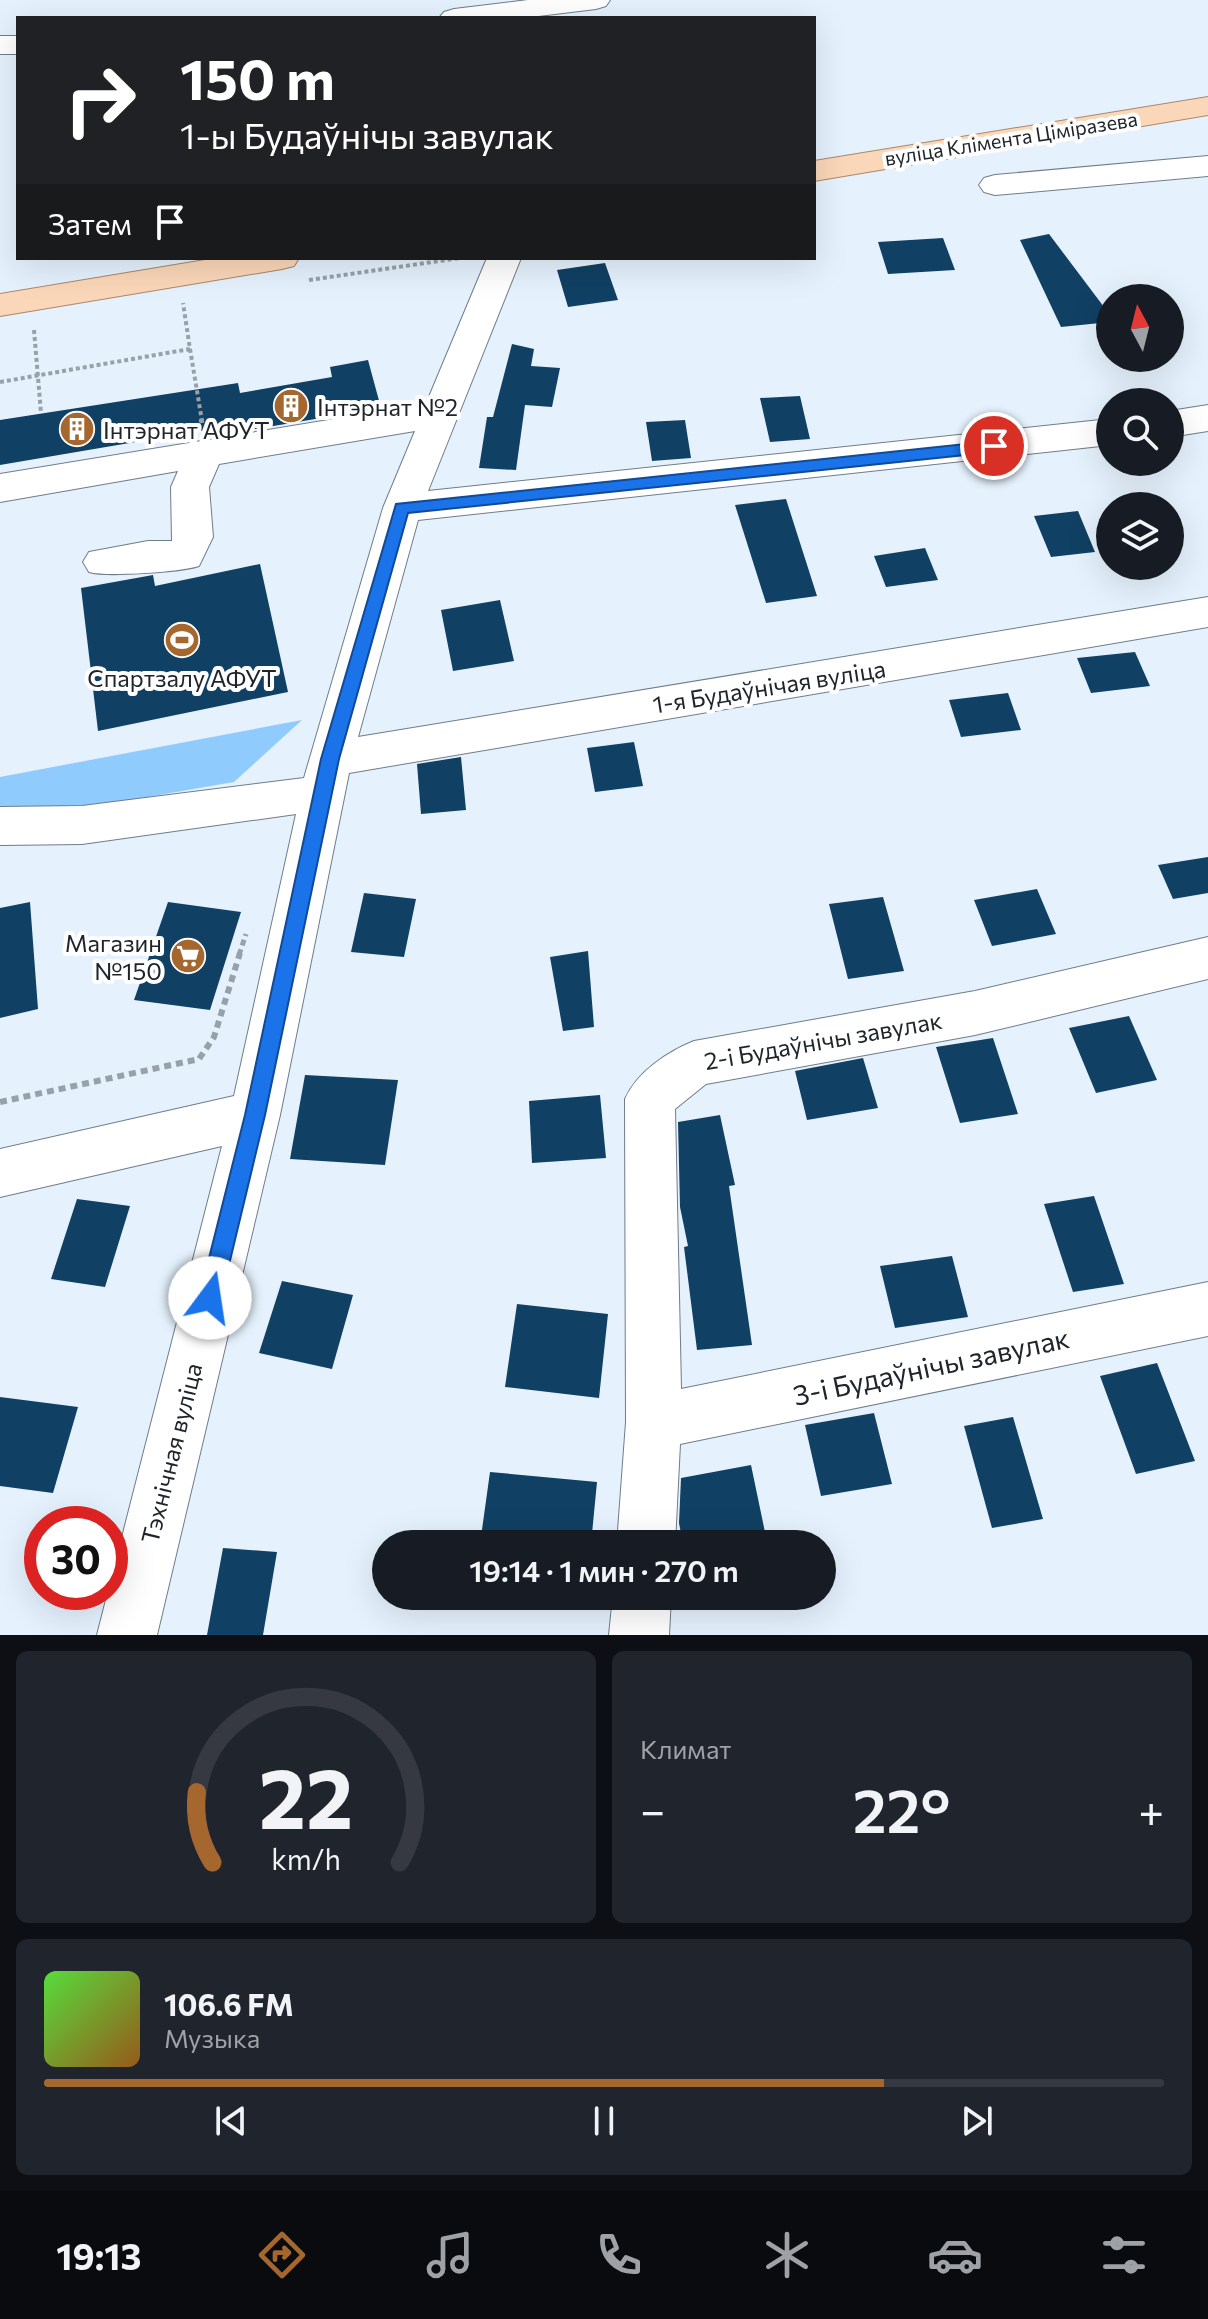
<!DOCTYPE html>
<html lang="ru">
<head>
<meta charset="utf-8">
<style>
	:root { --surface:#171b24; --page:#20242c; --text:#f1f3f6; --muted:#9ea1a6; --line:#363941; --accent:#a5672d }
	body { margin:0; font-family:Commissioner,sans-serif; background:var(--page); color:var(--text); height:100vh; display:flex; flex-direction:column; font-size:30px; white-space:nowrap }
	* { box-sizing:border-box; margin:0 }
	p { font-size:26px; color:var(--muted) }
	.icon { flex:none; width:44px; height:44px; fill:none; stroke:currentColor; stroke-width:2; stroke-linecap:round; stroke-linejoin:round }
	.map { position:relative; height:1635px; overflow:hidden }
	.panel { display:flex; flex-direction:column; gap:16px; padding:16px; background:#0d0f14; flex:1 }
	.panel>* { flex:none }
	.hud { position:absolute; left:16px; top:16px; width:800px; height:244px; border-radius:0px; box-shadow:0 8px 32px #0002; background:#202124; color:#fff; overflow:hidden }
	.needle { width:52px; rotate:353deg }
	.buttons { position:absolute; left:1096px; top:284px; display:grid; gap:16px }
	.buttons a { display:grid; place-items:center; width:88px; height:88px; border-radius:50%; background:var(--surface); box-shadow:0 8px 32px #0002; font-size:40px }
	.speed { position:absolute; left:24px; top:1506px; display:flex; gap:16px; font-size:40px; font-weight:700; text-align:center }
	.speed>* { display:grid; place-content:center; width:104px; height:104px; border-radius:50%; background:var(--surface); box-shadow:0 8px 32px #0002; line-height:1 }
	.speed .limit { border:12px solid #d22; background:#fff; color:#111 }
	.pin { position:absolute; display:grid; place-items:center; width:68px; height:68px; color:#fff; margin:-34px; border:4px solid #fff; border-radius:50%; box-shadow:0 2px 8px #0007 }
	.me { position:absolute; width:88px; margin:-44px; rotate:14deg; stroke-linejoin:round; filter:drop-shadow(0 0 6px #0008) }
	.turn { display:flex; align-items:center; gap:28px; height:168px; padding:0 32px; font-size:36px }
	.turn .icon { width:104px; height:104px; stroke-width:2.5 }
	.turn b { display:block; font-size:56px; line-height:68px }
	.then { display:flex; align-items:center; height:76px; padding:0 32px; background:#0003; gap:16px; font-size:30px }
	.big { font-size:60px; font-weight:600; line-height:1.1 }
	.panel .tile { flex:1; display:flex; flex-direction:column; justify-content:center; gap:12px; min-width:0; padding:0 28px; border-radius:12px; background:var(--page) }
	.panel .dial { align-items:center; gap:0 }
	.dial svg { height:208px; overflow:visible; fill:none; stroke:var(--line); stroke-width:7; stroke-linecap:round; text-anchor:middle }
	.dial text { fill:var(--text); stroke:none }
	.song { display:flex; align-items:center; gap:24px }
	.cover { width:96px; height:96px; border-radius:12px; background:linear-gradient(135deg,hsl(110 70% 55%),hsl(30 70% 35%)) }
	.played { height:8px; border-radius:4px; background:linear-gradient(90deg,var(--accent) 75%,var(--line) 75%) }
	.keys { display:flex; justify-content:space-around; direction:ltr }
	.heat { display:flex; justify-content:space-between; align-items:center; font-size:44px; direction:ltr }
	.panel .tiles { flex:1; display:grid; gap:16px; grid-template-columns:1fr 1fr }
	.tile:last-child { grid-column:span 2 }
	.trip { position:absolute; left:372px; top:1530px; width:464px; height:80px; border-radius:40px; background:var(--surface); box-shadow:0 8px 32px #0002; font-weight:600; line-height:80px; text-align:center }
	.tabs { display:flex; height:128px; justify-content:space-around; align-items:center; background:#090b0e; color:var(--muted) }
	.tabs .icon { width:56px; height:56px }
	.tabs .current { color:var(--accent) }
	.tabs b { font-size:36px; color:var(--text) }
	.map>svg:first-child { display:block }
</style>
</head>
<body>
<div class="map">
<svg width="1208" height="1635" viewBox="0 0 1208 1635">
	<rect width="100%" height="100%" fill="#e5f2fd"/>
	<path fill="#8fcbfd" d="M302 720 234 782 78 809 0 808V777Z"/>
	<path fill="#104063" d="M1049 234 1110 315V322L1061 327 1020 240Z
		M943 238 955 270 888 274 878 242Z
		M605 263 618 300 568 307 557 270Z
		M512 344 534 349 531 366 560 368 552 407 525 405 516 470 479 468 487 417H493Z
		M368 360 381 408 207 437 206 430 0 465V420L238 383 240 393 332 377 330 367Z
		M800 396 810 439 770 442 760 398Z
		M685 420 691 458 652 461 646 422Z
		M786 499 817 596 766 603 735 505Z
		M1078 511 1095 552 1051 557 1034 516Z
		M925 548 938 580 886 587 874 556Z
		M260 564 288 692 98 731 81 588 153 575 155 586Z
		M500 600 514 661 453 671 441 610Z
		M1135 652 1150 686 1091 693 1077 658Z
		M1008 693 1021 730 961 737 949 700Z
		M634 742 643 786 595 792 587 748Z
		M461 757 466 810 421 814 417 764Z
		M1208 857V893L1173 899 1158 865Z
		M1037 889 1056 934 992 946 974 900Z
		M364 893 416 899 404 957 351 952Z
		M883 897 904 971 848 979 829 904Z
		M30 902 38 1009 0 1018V908Z
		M168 902 241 912 210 1010 134 1000Z
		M588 951 594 1027 563 1031 550 957Z
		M1129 1016 1157 1080 1096 1093 1069 1028Z
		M993 1038 1018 1114 960 1123 936 1047Z
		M863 1058 878 1108 807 1120 795 1071Z
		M305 1075 398 1080 385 1165 290 1159Z
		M600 1095 606 1158 532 1163 529 1101Z
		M720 1115 735 1185 729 1186 752 1345 697 1350 684 1247 688 1246 680 1207 678 1122Z
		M1094 1196 1124 1284 1073 1292 1044 1204Z
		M77 1199 130 1206 105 1287 51 1279Z
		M952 1256 968 1317 895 1328 880 1266Z
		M282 1281 353 1295 332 1369 259 1353Z
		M517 1304 608 1314 599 1398 505 1387Z
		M1157 1363 1195 1461 1136 1474 1100 1376Z
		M0 1397 78 1407 53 1493 0 1486Z
		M874 1413 892 1484 821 1496 805 1425Z
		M1013 1417 1043 1519 992 1528 964 1426Z
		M751 1465 766 1537 726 1544H683L679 1523 681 1478Z
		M490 1472 597 1482 591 1544H480Z
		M223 1548 277 1552 263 1635H207Z"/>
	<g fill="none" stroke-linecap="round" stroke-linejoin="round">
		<defs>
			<path id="minor" d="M528 0H610L606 6 596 9 522 18H439L444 12 454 9Z
				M0 36H18V54H0Z
				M1208 156V176L995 195 984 192 979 185 984 178 995 175Z
				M487 258H521L428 491 1110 419V445L418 520 358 737 1208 597V627L349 773 280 1115 157 1635H97L222 1146 0 1197V1149L234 1096 296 814 82 844 0 845V807L82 806 304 778 383 508 415 431 219 464 209 487 213 537 199 566C181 572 106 577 89 572L83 562 89 552 148 541H172L171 487 178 471 0 502V474L426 404Z
				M1208 405V431L1170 437V411Z
				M1208 937V979L975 1035 706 1084 675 1109 681 1389 1208 1282V1336L680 1444 675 1544H617L626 1422 625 1099C637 1072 667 1052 694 1041L975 991Z
				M613 1596H671L669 1635H609Z"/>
			<path id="major" d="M1208 97V115L814 181V161Z
				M217 258H299L294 266 282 269 0 316V294Z"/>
		</defs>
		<use href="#minor" stroke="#6e7d8a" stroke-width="2"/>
		<use href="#major" stroke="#ac8768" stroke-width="2"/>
		<path stroke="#96a1a9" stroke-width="4" stroke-dasharray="4 3" stroke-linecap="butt" d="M309 280 460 258
			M34 330 41 413
			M190 349 202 421
			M0 382 190 349 183 303"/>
		<path stroke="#96a1a9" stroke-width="5" stroke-dasharray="6 4" stroke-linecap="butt" d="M201 419 202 423
			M239 955 246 934"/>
		<path stroke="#96a1a9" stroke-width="6" stroke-dasharray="7 5" stroke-linecap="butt" d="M0 1102 199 1059 214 1037 240 953"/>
		<use href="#minor" fill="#fff" fill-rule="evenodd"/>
		<use href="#major" fill="#fbd7b9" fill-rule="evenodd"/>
	</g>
	<path fill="#1a73e8" stroke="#114b97" stroke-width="2" d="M994 441 1002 446 994 452 408 513 339 759 265 1115 221 1298 217 1306 210 1309 202 1306 199 1298 245 1115 321 759 396 504Z"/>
	<defs>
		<symbol id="building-disc" viewBox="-11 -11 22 22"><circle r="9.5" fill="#a5672d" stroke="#fff"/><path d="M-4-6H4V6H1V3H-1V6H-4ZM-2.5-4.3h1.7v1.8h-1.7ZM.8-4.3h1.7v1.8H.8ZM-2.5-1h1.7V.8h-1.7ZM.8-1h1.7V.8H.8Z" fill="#fff"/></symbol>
		<symbol id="stadium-disc" viewBox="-11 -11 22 22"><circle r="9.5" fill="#a5672d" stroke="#fff"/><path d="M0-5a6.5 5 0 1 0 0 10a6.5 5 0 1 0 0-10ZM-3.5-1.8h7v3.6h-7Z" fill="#fff"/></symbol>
		<symbol id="supermarket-disc" viewBox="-11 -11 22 22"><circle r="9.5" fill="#a5672d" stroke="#fff"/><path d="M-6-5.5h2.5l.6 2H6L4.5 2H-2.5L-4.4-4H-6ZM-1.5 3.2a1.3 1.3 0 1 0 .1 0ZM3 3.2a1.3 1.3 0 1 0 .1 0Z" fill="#fff"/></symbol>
	</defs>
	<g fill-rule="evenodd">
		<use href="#building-disc" x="271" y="386" width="40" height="40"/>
		<use href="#building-disc" x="57" y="409" width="40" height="40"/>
		<use href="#stadium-disc" x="162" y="620" width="40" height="40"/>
		<use href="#supermarket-disc" x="168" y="936" width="40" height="40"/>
	</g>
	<g text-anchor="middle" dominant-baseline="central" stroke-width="8" stroke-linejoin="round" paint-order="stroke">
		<g font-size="20" fill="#1e2429" stroke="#fff">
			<text transform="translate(1011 138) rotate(-9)">вуліца Клімента Ціміразева</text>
		</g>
		<g font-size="24" fill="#1e2429" stroke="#fff" text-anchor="start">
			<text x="317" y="406">Інтэрнат №2</text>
			<text x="103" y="429">Інтэрнат АФУТ</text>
			<text x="182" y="677" text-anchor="middle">Спартзалу АФУТ</text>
			<text x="162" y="942" text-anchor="end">Магазин<tspan x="162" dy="28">№150</tspan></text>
		</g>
		<g font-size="24" fill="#1e2429" stroke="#fff">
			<text transform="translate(769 686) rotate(-9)">1-я Будаўнічая вуліца</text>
			<text transform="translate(823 1040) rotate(-10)">2-і Будаўнічы завулак</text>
			<text transform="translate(171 1453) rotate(-76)">Тэхнічная вуліца</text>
		</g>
		<g font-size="28" fill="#1e2429" stroke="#fff">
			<text transform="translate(931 1366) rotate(-12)">3-і Будаўнічы завулак</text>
		</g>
	</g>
</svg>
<div class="buttons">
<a><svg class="needle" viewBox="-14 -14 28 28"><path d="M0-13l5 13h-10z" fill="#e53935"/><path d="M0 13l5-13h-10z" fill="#9ea1a6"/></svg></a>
<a><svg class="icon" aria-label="search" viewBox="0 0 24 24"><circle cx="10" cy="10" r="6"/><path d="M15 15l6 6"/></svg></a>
<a><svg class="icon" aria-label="layers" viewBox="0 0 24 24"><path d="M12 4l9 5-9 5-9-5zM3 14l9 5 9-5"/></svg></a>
</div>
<div class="speed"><div class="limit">30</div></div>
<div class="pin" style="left:994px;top:446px;background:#d93025"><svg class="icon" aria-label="arrive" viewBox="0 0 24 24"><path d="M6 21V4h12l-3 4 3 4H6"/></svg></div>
<svg class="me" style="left:210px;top:1298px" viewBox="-20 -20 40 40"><circle r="19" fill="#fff"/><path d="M0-13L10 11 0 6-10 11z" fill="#1a73e8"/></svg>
<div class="trip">19:14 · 1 мин · 270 m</div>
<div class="hud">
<div class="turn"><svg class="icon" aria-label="right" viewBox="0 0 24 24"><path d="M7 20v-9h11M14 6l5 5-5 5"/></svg><div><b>150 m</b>1-ы Будаўнічы завулак</div></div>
<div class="then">Затем<svg class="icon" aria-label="arrive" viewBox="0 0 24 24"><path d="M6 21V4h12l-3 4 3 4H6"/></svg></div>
</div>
</div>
<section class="panel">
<div class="tiles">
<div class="tile dial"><svg viewBox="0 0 100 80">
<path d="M14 69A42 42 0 1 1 86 69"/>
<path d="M14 69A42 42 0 0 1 8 42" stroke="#a5672d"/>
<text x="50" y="56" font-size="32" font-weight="700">22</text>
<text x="50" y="72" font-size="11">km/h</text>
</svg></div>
<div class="tile"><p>Климат</p>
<div class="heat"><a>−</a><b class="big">22°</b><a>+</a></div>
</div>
<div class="tile">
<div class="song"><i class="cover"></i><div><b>106.6 FM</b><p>Музыка</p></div></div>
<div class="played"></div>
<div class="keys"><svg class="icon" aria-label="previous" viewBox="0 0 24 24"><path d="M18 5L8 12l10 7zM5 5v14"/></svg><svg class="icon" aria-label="pause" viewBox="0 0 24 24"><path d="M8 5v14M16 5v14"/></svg><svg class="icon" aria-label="next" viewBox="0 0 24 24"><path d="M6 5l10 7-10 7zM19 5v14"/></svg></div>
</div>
</div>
</section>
<nav class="tabs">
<b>19:13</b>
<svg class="icon current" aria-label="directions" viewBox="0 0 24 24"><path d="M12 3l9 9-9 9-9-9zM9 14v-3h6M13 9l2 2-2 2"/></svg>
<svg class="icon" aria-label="music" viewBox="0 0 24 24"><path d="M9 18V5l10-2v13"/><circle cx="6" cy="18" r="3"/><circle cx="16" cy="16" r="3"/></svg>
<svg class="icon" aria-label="phone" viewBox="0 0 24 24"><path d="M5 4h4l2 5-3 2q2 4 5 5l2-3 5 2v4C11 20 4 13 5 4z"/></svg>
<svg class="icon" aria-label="climate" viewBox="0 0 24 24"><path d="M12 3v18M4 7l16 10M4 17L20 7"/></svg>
<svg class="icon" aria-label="car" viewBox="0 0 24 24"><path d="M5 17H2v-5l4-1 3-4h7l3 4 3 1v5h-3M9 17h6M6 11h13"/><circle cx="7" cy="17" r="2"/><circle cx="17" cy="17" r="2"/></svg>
<svg class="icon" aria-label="filters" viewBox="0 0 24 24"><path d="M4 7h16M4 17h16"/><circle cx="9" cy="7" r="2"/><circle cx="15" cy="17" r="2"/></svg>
</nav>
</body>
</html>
